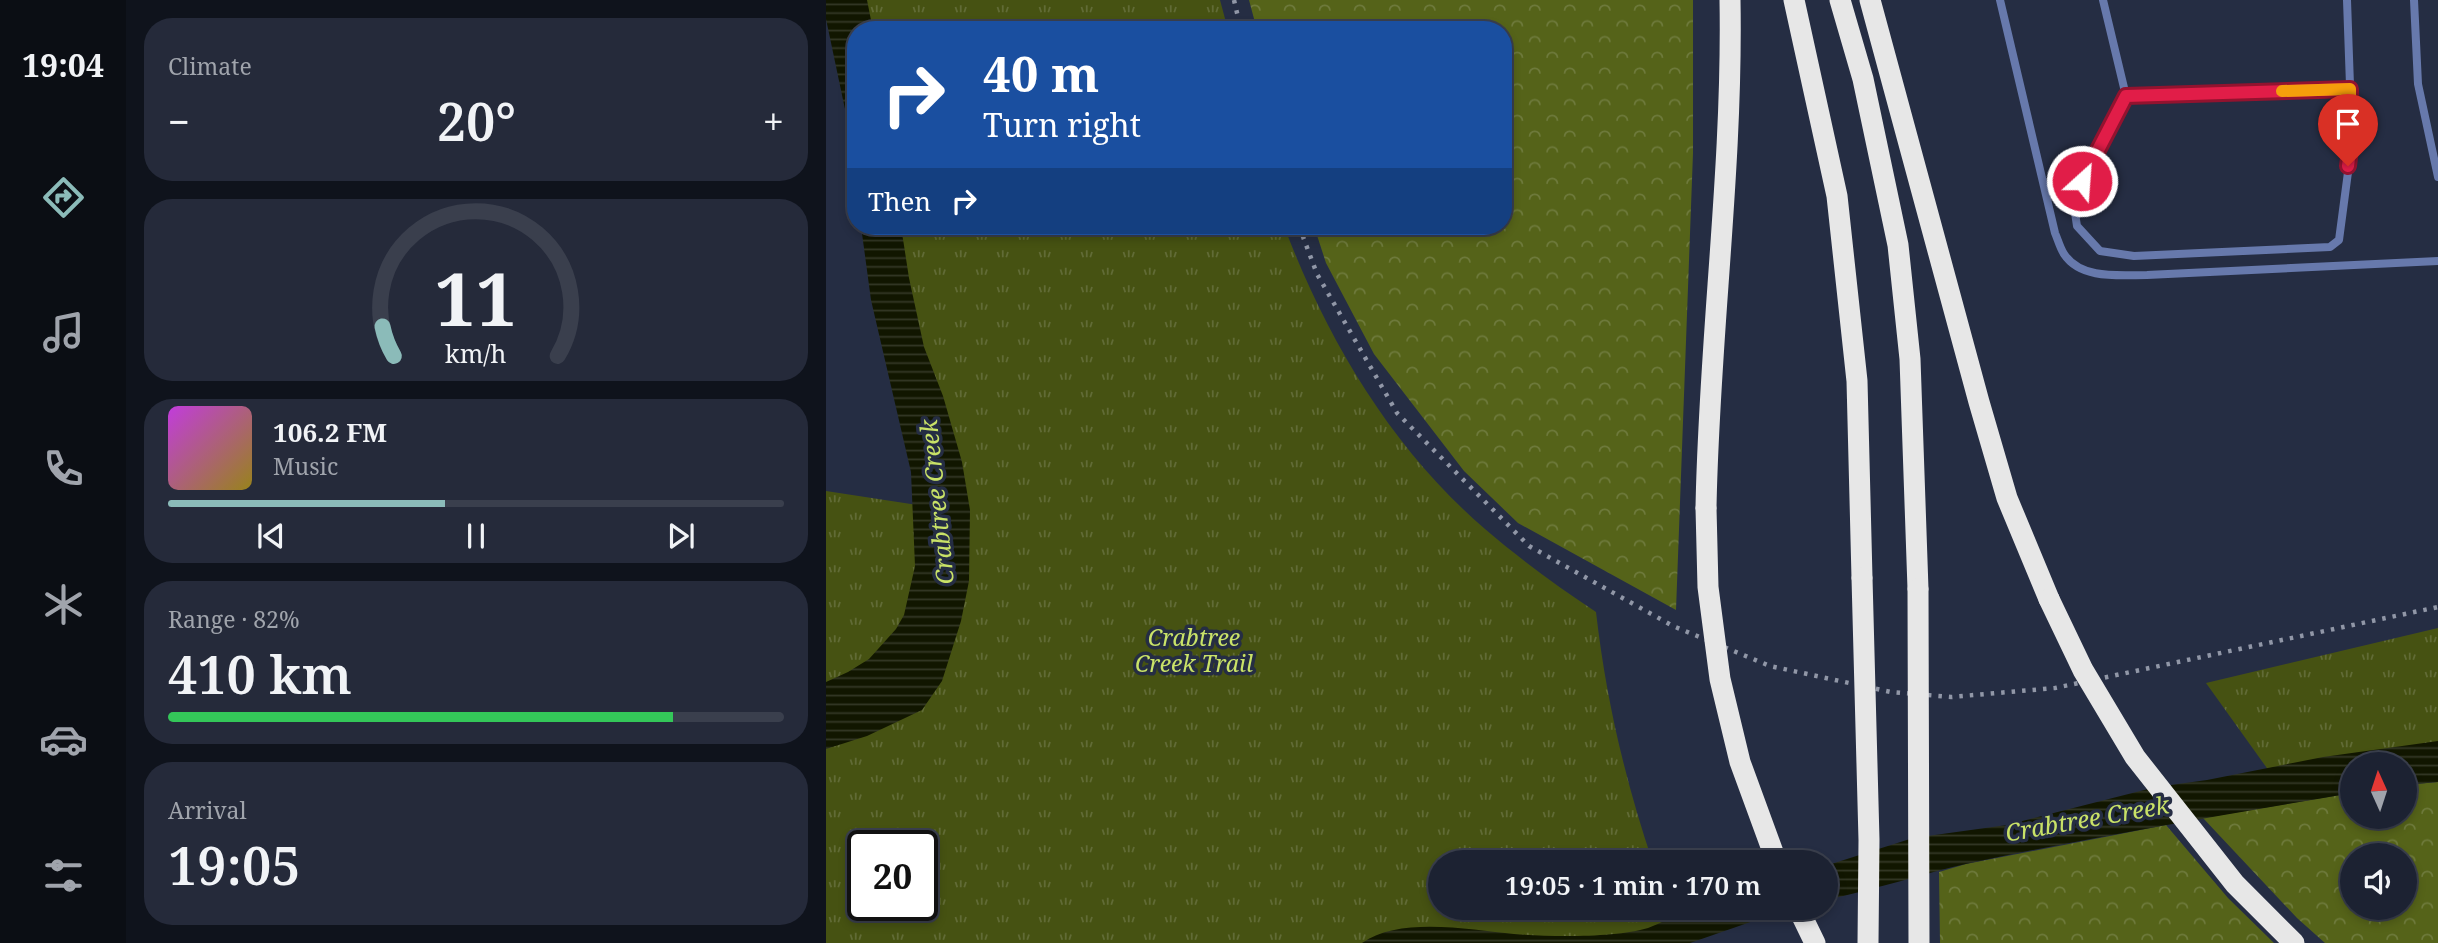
<!DOCTYPE html>
<html lang="en">
<head>
<meta charset="utf-8">
<style>
	:root { --surface:#1c2232; --page:#252a3a; --text:#f1f3f6; --muted:#a0a4ac; --line:#3a3f4d; --accent:#8bbbb9 }
	body { margin:0; font-family:"Noto Serif",serif; background:var(--page); color:var(--text); height:100vh; display:flex; flex-direction:column; font-size:26px; white-space:nowrap }
	* { box-sizing:border-box; margin:0 }
	p { font-size:23px; color:var(--muted) }
	.icon { flex:none; width:38px; height:38px; fill:none; stroke:currentColor; stroke-width:2; stroke-linecap:round; stroke-linejoin:round }
	.map { position:relative; flex:1; overflow:hidden }
	.sheet { display:flex; flex-direction:column; gap:18px; padding:18px; background:#0f131c; width:700px }
	.sheet>* { flex:none }
	.guide { position:absolute; left:21px; top:21px; width:665px; height:214px; border-radius:28px; box-shadow:0 4px 10px #0003,0 0 0 2px var(--line); background:#1a4fa0; color:#fff; overflow:hidden }
	.needle { width:46px; rotate:357deg }
	.controls { position:absolute; left:1514px; top:752px; display:grid; gap:14px }
	.controls a { display:grid; place-items:center; width:77px; height:77px; border-radius:50%; background:var(--surface); box-shadow:0 4px 10px #0003,0 0 0 2px var(--line); font-size:35px }
	.speed { position:absolute; left:21px; top:830px; display:flex; gap:14px; font-size:35px; font-weight:700; text-align:center }
	.speed>* { display:grid; place-content:center; width:91px; height:91px; border-radius:50%; background:var(--surface); box-shadow:0 4px 10px #0003,0 0 0 2px var(--line); line-height:1 }
	.speed .limit { border:4px solid #111; border-radius:10px; background:#fff; color:#111 }
	.pin { position:absolute; display:grid; place-items:center; width:60px; height:60px; color:#fff; margin:-72px -30px; border-radius:50% 50% 50% 0; rotate:-45deg; box-shadow:0 0 7px #0007 }
	.pin .icon { rotate:45deg }
	.me { position:absolute; width:77px; margin:-38px; rotate:26deg; stroke-linejoin:round; filter:drop-shadow(0 0 5px #0008) }
	.turn { display:flex; align-items:center; gap:24px; height:147px; padding:0 21px; font-size:32px }
	.turn .icon { width:91px; height:91px; stroke-width:2.5 }
	.turn b { display:block; font-size:49px; line-height:60px }
	.then { display:flex; align-items:center; height:66px; padding:0 21px; background:#0003; gap:14px; font-size:26px }
	.big { font-size:52px; font-weight:600; line-height:1.1 }
	.sheet .tile { flex:1; display:flex; flex-direction:column; justify-content:center; gap:10px; min-width:0; padding:0 24px; border-radius:28px; background:var(--page) }
	.sheet .dial { align-items:center; gap:0 }
	.dial svg { height:182px; overflow:visible; fill:none; stroke:var(--line); stroke-width:7; stroke-linecap:round; text-anchor:middle }
	.dial text { fill:var(--text); stroke:none }
	.song { display:flex; align-items:center; gap:21px }
	.cover { width:84px; height:84px; border-radius:10px; background:linear-gradient(135deg,hsl(290 70% 55%),hsl(50 70% 35%)) }
	.played { height:7px; border-radius:4px; background:linear-gradient(90deg,var(--accent) 45%,var(--line) 45%) }
	.keys { display:flex; justify-content:space-around; direction:ltr }
	.heat { display:flex; justify-content:space-between; align-items:center; font-size:38px; direction:ltr }
	.charge { height:10px; border-radius:5px; background:linear-gradient(90deg,#34c759 82%,var(--line) 0) }
	.trip { position:absolute; left:602px; top:850px; width:410px; height:70px; border-radius:35px; background:var(--surface); box-shadow:0 4px 10px #0003,0 0 0 2px var(--line); font-weight:600; line-height:70px; text-align:center }
	main { display:flex; flex:1; min-height:0 }
	.tabs { display:flex; flex-direction:column; width:126px; justify-content:space-around; align-items:center; background:#0b0e14; color:var(--muted) }
	.tabs .icon { width:49px; height:49px }
	.tabs .current { color:var(--accent) }
	.tabs b { font-size:32px; color:var(--text) }
	.map>svg:first-child { display:block }
</style>
</head>
<body>
<main>
<nav class="tabs">
<b>19:04</b>
<svg class="icon current" aria-label="directions" viewBox="0 0 24 24"><path d="M12 3l9 9-9 9-9-9zM9 14v-3h6M13 9l2 2-2 2"/></svg>
<svg class="icon" aria-label="music" viewBox="0 0 24 24"><path d="M9 18V5l10-2v13"/><circle cx="6" cy="18" r="3"/><circle cx="16" cy="16" r="3"/></svg>
<svg class="icon" aria-label="phone" viewBox="0 0 24 24"><path d="M5 4h4l2 5-3 2q2 4 5 5l2-3 5 2v4C11 20 4 13 5 4z"/></svg>
<svg class="icon" aria-label="climate" viewBox="0 0 24 24"><path d="M12 3v18M4 7l16 10M4 17L20 7"/></svg>
<svg class="icon" aria-label="car" viewBox="0 0 24 24"><path d="M5 17H2v-5l4-1 3-4h7l3 4 3 1v5h-3M9 17h6M6 11h13"/><circle cx="7" cy="17" r="2"/><circle cx="17" cy="17" r="2"/></svg>
<svg class="icon" aria-label="filters" viewBox="0 0 24 24"><path d="M4 7h16M4 17h16"/><circle cx="9" cy="7" r="2"/><circle cx="15" cy="17" r="2"/></svg>
</nav>
<section class="sheet">
<div class="tile"><p>Climate</p>
<div class="heat"><a>−</a><b class="big">20°</b><a>+</a></div>
</div>
<div class="tile dial"><svg viewBox="0 0 100 80">
<path d="M14 69A42 42 0 1 1 86 69"/>
<path d="M14 69A42 42 0 0 1 9 56" stroke="#8bbbb9"/>
<text x="50" y="56" font-size="32" font-weight="700">11</text>
<text x="50" y="72" font-size="11">km/h</text>
</svg></div>
<div class="tile">
<div class="song"><i class="cover"></i><div><b>106.2 FM</b><p>Music</p></div></div>
<div class="played"></div>
<div class="keys"><svg class="icon" aria-label="previous" viewBox="0 0 24 24"><path d="M18 5L8 12l10 7zM5 5v14"/></svg><svg class="icon" aria-label="pause" viewBox="0 0 24 24"><path d="M8 5v14M16 5v14"/></svg><svg class="icon" aria-label="next" viewBox="0 0 24 24"><path d="M6 5l10 7-10 7zM19 5v14"/></svg></div>
</div>
<div class="tile"><p>Range · 82%</p><b class="big">410 km</b><div class="charge"></div></div>
<div class="tile"><p>Arrival</p><b class="big">19:05</b></div>
</section>
<div class="map">
<svg width="1612" height="943" viewBox="0 0 1612 943">
	<defs>
		<pattern id="grass-tufts" width="24" height="20" patternUnits="userSpaceOnUse" patternTransform="scale(1.75)"><rect width="24" height="20" fill="#465212"/><path d="M3 7l-1-3M5 7V3M7 7l1-3M15 17l-1-3M17 17v-4M19 17l1-3" fill="none" stroke="#616b36"/></pattern>
		<pattern id="forest-crowns" width="20" height="18" patternUnits="userSpaceOnUse" patternTransform="scale(1.75)"><rect width="20" height="18" fill="#556319"/><path d="M2 6a3 3 0 1 1 6 0M12 15a3 3 0 1 1 6 0" fill="none" stroke="#6e7a3c"/></pattern>
		<pattern id="water-rules" width="6" height="5" patternUnits="userSpaceOnUse" patternTransform="scale(1.75)"><rect width="6" height="5" fill="#111600"/><path d="M0 2.5h6" fill="none" stroke="#343826"/></pattern>
	</defs>
	<rect width="100%" height="100%" fill="#252d43"/>
	<path fill="url(#grass-tufts)" fill-rule="evenodd" d="M38 0H394L402 30H37Z
		M60 226H458C501 340 566 449 659 529 694 559 731 586 770 612 780 699 799 780 827 863H614V908H845L860 943H0V491L111 508ZM37 845H96V905H37Z
		M1612 628V766L1526 765 1448 778 1380 683Z"/>
	<path fill="url(#forest-crowns)" fill-rule="evenodd" d="M423 0H867V153L850 610 692 523 638 471 548 354 500 263 488 226H677V30H431Z
		M1612 782V943H1499L1471 918 1377 818 1526 793V817H1578L1579 785ZM1526 856H1578V908H1526Z
		M1340 825 1402 898 1448 943H1114L1113 872 1140 864Z"/>
	<path fill="url(#water-rules)" d="M0 0H41L47 30H30V181L24 133 0 19Z
		M35 226H75L83 278 98 347 117 396 136 462 144 510 143 581 135 621 116 681 96 710 41 736 0 749V682L22 672 43 659 70 629 78 615 89 566 85 472 45 300Z
		M1612 741V782L1579 785 1578 765H1526V793C1398 815 1271 836 1144 863 1095 874 1048 890 999 900V866L1087 838 1181 825 1330 787 1381 780 1497 757Z
		M860 908H965L864 943H536C574 916 645 930 688 934 724 937 789 938 822 928 835 923 848 916 860 908Z"/>
	<g fill="none" stroke-linecap="round" stroke-linejoin="round">
		<path stroke="#6779ac" stroke-width="8" d="M1174 0 1229 233C1232 240 1234 248 1238 254 1255 280 1294 275 1321 275L1612 261
			M1277 0 1300 96 1247 200 1251 226 1274 251 1308 256 1504 247 1513 240 1526 142 1521 0
			M1588 0 1592 84 1612 177
			M1300 96 1524 89"/>
		<path stroke="#e7e7e7" stroke-width="21" d="M968 0 1011 196 1031 381 1036 578
			M1014 0 1037 79 1072 245 1084 359 1092 589
			M1044 0 1153 402 1181 498 1223 599
			M880 508C883 338 907 169 904 0
			M972 908 989 943"/>
		<path stroke="#9197a7" stroke-width="4.5" stroke-dasharray="3.5 7" stroke-linecap="butt" d="M408 0 415 30
			M473 226 491 274 571 413 703 546 847 626 944 666 1065 692 1125 697 1229 688 1612 607"/>
		<path stroke="#e7e7e7" stroke-width="21" d="M880 508 882 587 894 679 914 762 951 863
			M1036 578 1043 840 1042 943
			M1092 589 1093 943
			M1223 599 1257 670 1309 757 1409 884 1468 943"/>
	</g>
	<g fill="none" stroke-linecap="round" stroke-linejoin="round">
		<defs>
			<path id="route" d="M1256 181 1300 96 1524 89 1525 142 1522 166"/>
		</defs>
		<use href="#route" stroke="#92132f" stroke-width="18"/>
		<use href="#route" stroke="#e11d48" stroke-width="12"/>
		<path stroke="#f59e0b" stroke-width="12" d="M1456 91 1524 89V101"/>
	</g>
	<g text-anchor="middle" dominant-baseline="central" stroke-width="7" stroke-linejoin="round" paint-order="stroke">
		<g font-size="23" font-style="italic" fill="#cae368" stroke="#252d43">
			<text x="368" y="637">Crabtree<tspan x="368" dy="26">Creek Trail</tspan></text>
		</g>
		<g font-size="24" font-style="italic" fill="#c9e267" stroke="#252d43">
			<text transform="translate(110 502) rotate(-96)">Crabtree Creek</text>
			<text transform="translate(1261 818) rotate(-10)">Crabtree Creek</text>
		</g>
	</g>
</svg>
<div class="controls">
<a><svg class="needle" viewBox="-14 -14 28 28"><path d="M0-13l5 13h-10z" fill="#e53935"/><path d="M0 13l5-13h-10z" fill="#a0a4ac"/></svg></a>
<a><svg class="icon" aria-label="sound" viewBox="0 0 24 24"><path d="M4 9h4l5-4v14l-5-4H4zM17 9q2 3 0 6"/></svg></a>
</div>
<div class="speed"><div class="limit">20</div></div>
<div class="pin" style="left:1522px;top:166px;background:#d93025"><svg class="icon" aria-label="arrive" viewBox="0 0 24 24"><path d="M6 21V4h12l-3 4 3 4H6"/></svg></div>
<svg class="me" style="left:1256px;top:181px" viewBox="-20 -20 40 40"><circle r="17" fill="#e11d48" stroke="#fff" stroke-width="3"/><path d="M0-11L8 9 0 5-8 9z" fill="#fff"/></svg>
<div class="trip">19:05 · 1 min · 170 m</div>
<div class="guide">
<div class="turn"><svg class="icon" aria-label="right" viewBox="0 0 24 24"><path d="M7 20v-9h11M14 6l5 5-5 5"/></svg><div><b>40 m</b>Turn right</div></div>
<div class="then">Then<svg class="icon" aria-label="right" viewBox="0 0 24 24"><path d="M7 20v-9h11M14 6l5 5-5 5"/></svg></div>
</div>
</div>
</main>
</body>
</html>
